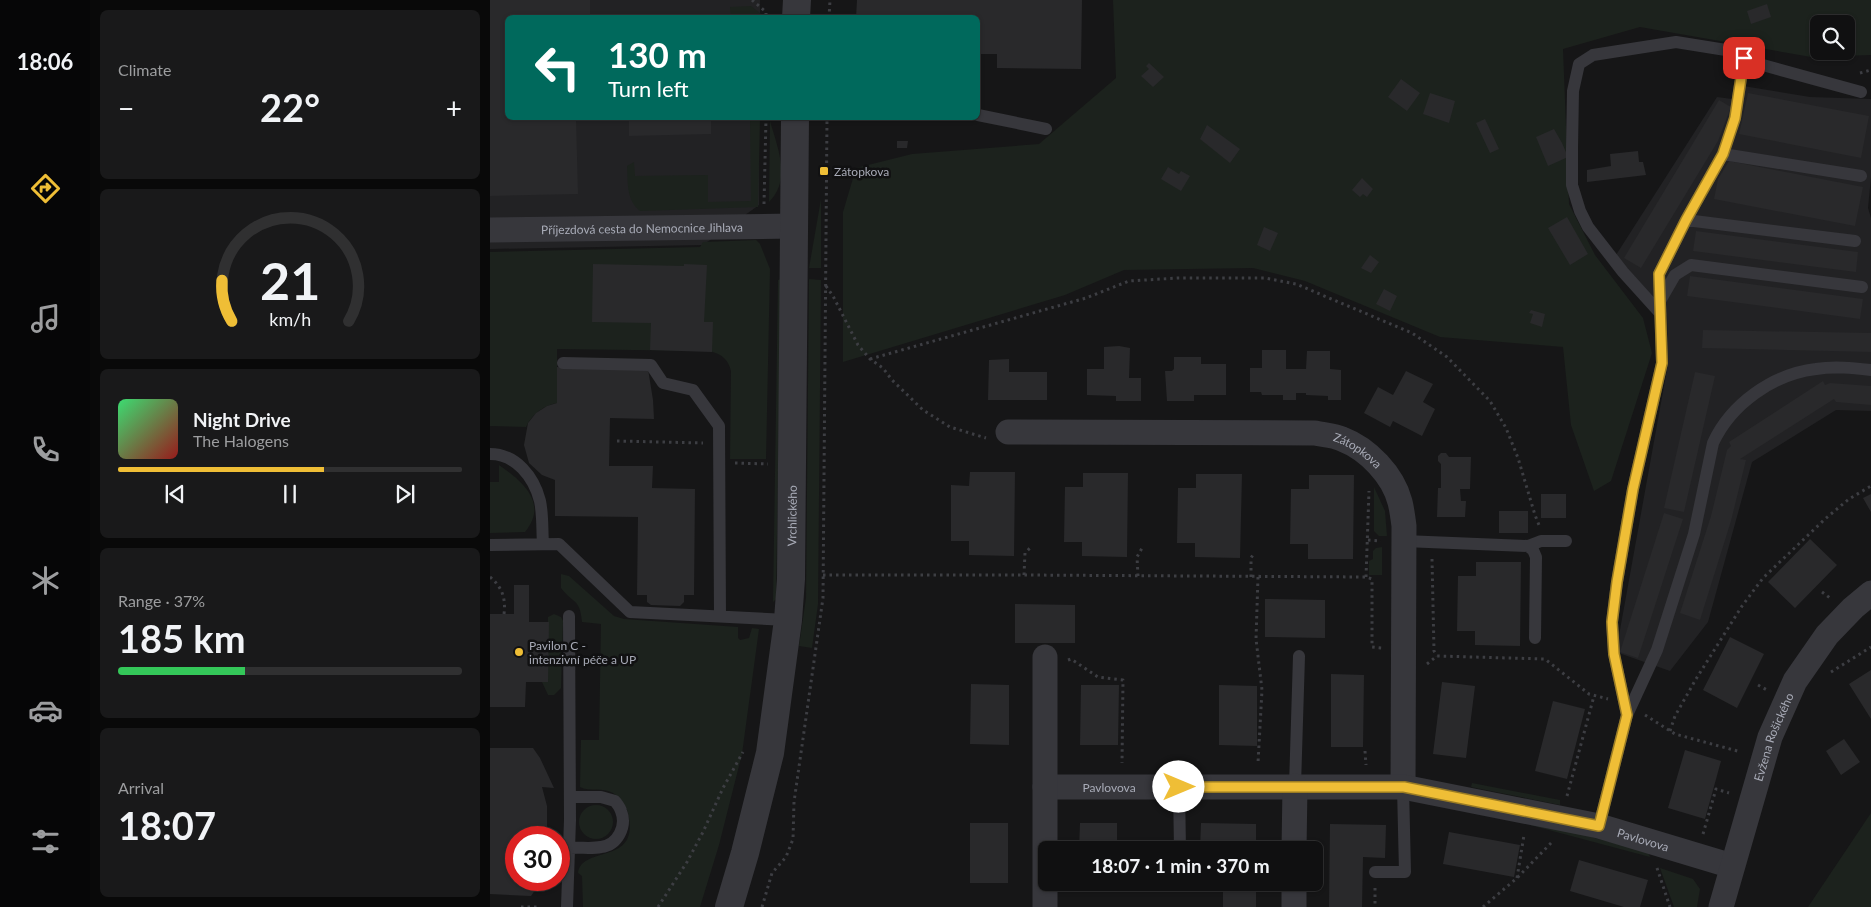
<!DOCTYPE html>
<html lang="en">
<head>
<meta charset="utf-8">
<style>
	:root { --surface:#101011; --page:#19191a; --text:#f1f3f6; --muted:#9c9d9f; --line:#303031; --accent:#efbe36 }
	body { margin:0; font-family:Lato,sans-serif; background:var(--page); color:var(--text); height:100vh; display:flex; flex-direction:column; font-size:19px; white-space:nowrap }
	* { box-sizing:border-box; margin:0 }
	p { font-size:16px; color:var(--muted) }
	.icon { flex:none; width:28px; height:28px; fill:none; stroke:currentColor; stroke-width:2; stroke-linecap:round; stroke-linejoin:round }
	.map { position:relative; flex:1; overflow:hidden }
	.panel { display:flex; flex-direction:column; gap:10px; padding:10px; background:#090909; width:400px }
	.panel>* { flex:none }
	.top-card { position:absolute; left:15px; top:15px; width:475px; height:105px; border-radius:8px; box-shadow:0 1px 4px #0004,0 0 0 1px var(--line); background:#00695c; color:#fff; overflow:hidden }
	.controls { position:absolute; left:1320px; top:15px; display:grid; gap:10px }
	.controls a { display:grid; place-items:center; width:45px; height:45px; border-radius:8px; background:var(--surface); box-shadow:0 1px 4px #0004,0 0 0 1px var(--line); font-size:25px }
	.speed { position:absolute; left:15px; top:826px; display:flex; gap:10px; font-size:25px; font-weight:700; text-align:center }
	.speed>* { display:grid; place-content:center; width:65px; height:65px; border-radius:50%; background:var(--surface); box-shadow:0 1px 4px #0004,0 0 0 1px var(--line); line-height:1 }
	.speed .limit { border:8px solid #d22; background:#fff; color:#111 }
	.pin { position:absolute; display:grid; place-items:center; width:42px; height:42px; color:#fff; margin:-21px; border-radius:10px; box-shadow:0 2px 8px #0006 }
	.me { position:absolute; width:55px; margin:-28px; rotate:90deg; stroke-linejoin:round; filter:drop-shadow(0 0 4px #0008) }
	.turn { display:flex; align-items:center; gap:18px; height:105px; padding:0 20px; font-size:22px }
	.turn .icon { width:65px; height:65px; stroke-width:2.5 }
	.turn b { display:block; font-size:35px; line-height:42px }
	.big { font-size:38px; font-weight:700; line-height:1.1 }
	.panel .widget { flex:1; display:flex; flex-direction:column; justify-content:center; gap:8px; min-width:0; padding:0 18px; border-radius:8px; background:var(--page) }
	.panel .dial { align-items:center; gap:0 }
	.dial svg { height:130px; overflow:visible; fill:none; stroke:var(--line); stroke-width:7; stroke-linecap:round; text-anchor:middle }
	.dial text { fill:var(--text); stroke:none }
	.song { display:flex; align-items:center; gap:15px }
	.cover { width:60px; height:60px; border-radius:8px; background:linear-gradient(135deg,hsl(140 70% 55%),hsl(0 70% 35%)) }
	.played { height:5px; border-radius:2px; background:linear-gradient(90deg,var(--accent) 60%,var(--line) 60%) }
	.keys { display:flex; justify-content:space-around; direction:ltr }
	.heat { display:flex; justify-content:space-between; align-items:center; font-size:28px; direction:ltr }
	.charge { height:8px; border-radius:4px; background:linear-gradient(90deg,#34c759 37%,var(--line) 0) }
	.trip { position:absolute; left:548px; top:841px; width:285px; height:50px; border-radius:8px; background:var(--surface); box-shadow:0 1px 4px #0004,0 0 0 1px var(--line); font-weight:700; line-height:50px; text-align:center }
	main { display:flex; flex:1; min-height:0 }
	.menu { display:flex; flex-direction:column; width:90px; justify-content:space-around; align-items:center; background:#060607; color:var(--muted) }
	.menu .icon { width:35px; height:35px }
	.menu .selected { color:var(--accent) }
	.menu b { font-size:22px; color:var(--text) }
	.map>svg:first-child { display:block }
</style>
</head>
<body>
<main>
<nav class="menu">
<b>18:06</b>
<svg class="icon selected" aria-label="directions" viewBox="0 0 24 24"><path d="M12 3l9 9-9 9-9-9zM9 14v-3h6M13 9l2 2-2 2"/></svg>
<svg class="icon" aria-label="music" viewBox="0 0 24 24"><path d="M9 18V5l10-2v13"/><circle cx="6" cy="18" r="3"/><circle cx="16" cy="16" r="3"/></svg>
<svg class="icon" aria-label="phone" viewBox="0 0 24 24"><path d="M5 4h4l2 5-3 2q2 4 5 5l2-3 5 2v4C11 20 4 13 5 4z"/></svg>
<svg class="icon" aria-label="climate" viewBox="0 0 24 24"><path d="M12 3v18M4 7l16 10M4 17L20 7"/></svg>
<svg class="icon" aria-label="car" viewBox="0 0 24 24"><path d="M5 17H2v-5l4-1 3-4h7l3 4 3 1v5h-3M9 17h6M6 11h13"/><circle cx="7" cy="17" r="2"/><circle cx="17" cy="17" r="2"/></svg>
<svg class="icon" aria-label="filters" viewBox="0 0 24 24"><path d="M4 7h16M4 17h16"/><circle cx="9" cy="7" r="2"/><circle cx="15" cy="17" r="2"/></svg>
</nav>
<section class="panel">
<div class="widget"><p>Climate</p>
<div class="heat"><a>−</a><b class="big">22°</b><a>+</a></div>
</div>
<div class="widget dial"><svg viewBox="0 0 100 80">
<path d="M14 69A42 42 0 1 1 86 69"/>
<path d="M14 69A42 42 0 0 1 8 44" stroke="#efbe36"/>
<text x="50" y="56" font-size="32" font-weight="700">21</text>
<text x="50" y="72" font-size="11">km/h</text>
</svg></div>
<div class="widget">
<div class="song"><i class="cover"></i><div><b>Night Drive</b><p>The Halogens</p></div></div>
<div class="played"></div>
<div class="keys"><svg class="icon" aria-label="previous" viewBox="0 0 24 24"><path d="M18 5L8 12l10 7zM5 5v14"/></svg><svg class="icon" aria-label="pause" viewBox="0 0 24 24"><path d="M8 5v14M16 5v14"/></svg><svg class="icon" aria-label="next" viewBox="0 0 24 24"><path d="M6 5l10 7-10 7zM19 5v14"/></svg></div>
</div>
<div class="widget"><p>Range · 37%</p><b class="big">185 km</b><div class="charge"></div></div>
<div class="widget"><p>Arrival</p><b class="big">18:07</b></div>
</section>
<div class="map">
<svg width="1381" height="907" viewBox="0 0 1381 907">
	<rect width="100%" height="100%" fill="#161617"/>
	<path fill="#222224" d="M0 0H270V17L18 18V118H269V205L213 245 0 249Z
		M1247 85 1320 97 1381 99V177L1378 208 1381 218V411L1346 410 1262 462 1218 622 1180 671 1126 652 1178 364 1177 316 1126 255 1227 97 1242 99Z"/>
	<path fill="#1c221d" fill-rule="evenodd" d="M623 0H1381V55L1321 57 1150 27 1073 49 1079 204 1105 255 1153 318 1162 353 1121 481 1104 491 1081 425 1073 347 950 337 815 281 763 268 634 270 575 295 353 362V212L366 168 422 154 549 144 626 78ZM1329 24H1356V51H1329Z
		M261 6 271 14V17H241L240 7Z
		M260 118H270L268 207 150 211C136 200 138 182 137 166L144 162 145 176 218 175V202L261 201Z
		M280 121C287 146 302 180 279 202Z
		M331 199V268H319Z
		M266 240 270 244 280 269 276 459H240L241 371C238 359 232 354 219 351L67 349V403C53 406 42 414 36 427L0 426V252L210 247 213 242Z
		M291 279 286 599 283 602 288 280Z
		M319 279 331 280 328 604 322 648 309 646 316 598Z
		M9 465C32 481 59 503 35 532L0 533V482H9Z
		M884 487 895 511 897 536H889L884 531Z
		M892 547V575H879V561L883 559V551L886 548Z
		M71 574 79 576 124 616 134 619 248 627V638L250 640 259 638 262 628 269 629 252 754 229 845 210 907H93L92 876 88 873C92 845 147 865 139 818 138 808 132 799 123 793 113 787 99 792 90 787L91 740H109L111 624 92 622C90 598 83 604 71 588Z
		M64 614 71 617 73 621 71 688 64 695H58L52 682H58V617Z
		M982 783 1070 800V805L981 787Z
		M89 822a17 17 0 1 1 34 0a17 17 0 1 1-34 0Z
		M1381 813V907H1318Z
		M1041 821 1158 852 1160 857 1040 825Z
		M1170 868 1203 879 1210 889 1207 907H1184Z"/>
	<path fill="#29292b" d="M0 0H100V18H18V118H86L88 194 0 196Z
		M367 0H592L591 69 507 68V54H488V18H366Z
		M1277 4 1281 17 1261 24 1257 11Z
		M659 63 674 77 663 87 651 76 659 69 656 66Z
		M911 79 930 93 917 111 898 97Z
		M940 93 965 101 959 123 933 114Z
		M1258 93 1379 116 1371 158 1249 134Z
		M1229 100 1241 107 1228 141 1151 268 1134 258Z
		M139 118H221V134L139 136Z
		M995 119 1009 149 1000 153 986 123Z
		M717 125 750 149 740 163 710 139Z
		M1064 129 1072 143 1078 157 1058 166 1046 137Z
		M407 141H418L417 148H407Z
		M1148 151 1149 162H1153L1156 175 1097 182V170L1121 166 1120 154Z
		M1239 161 1373 187 1365 226 1224 199 1228 179Z
		M678 167 689 174 691 171 700 176 691 191 671 179Z
		M872 178 883 189 877 197 873 194 870 197 862 190Z
		M1077 217 1098 254 1080 265 1058 228Z
		M774 227 788 233 780 251 767 245Z
		M1206 231 1368 252 1366 272 1203 251Z
		M880 255 889 262 881 273 871 268Z
		M103 264 194 266V264L217 265 214 322H223L222 352 160 350 161 323 102 322Z
		M1200 276 1373 299 1370 319 1197 296Z
		M894 289 907 296 900 311 886 304Z
		M1041 310 1055 314 1052 327 1040 323 1043 314 1039 313Z
		M1213 330 1381 333V352L1212 348Z
		M629 346 640 348 639 378H651V401H626V396L597 395V369H614V347Z
		M772 350H796V369H816L817 351H840V369L851 370V400H838V396L816 395V393H806V400H793V395H772L771 392H760V368H772Z
		M684 357H711V364H736V395H704V401H677L675 371H682L684 369Z
		M519 359V372H557V400H498L499 360Z
		M67 367 158 369 163 400 164 419 120 418 119 466H163L162 488 205 489 204 595H194V602L190 606 161 605 157 602V595H147L148 517 65 516V480L52 475 39 463 34 445 38 423 46 413 57 406 67 403Z
		M916 371 943 384 933 402 945 409 932 436 903 421 900 427 874 413 888 387 903 395Z
		M1205 372 1225 376 1194 512 1174 508Z
		M1333 381 1335 385 1340 383 1381 386V405L1346 402 1344 399 1250 459 1256 460 1241 521 1210 620 1190 613 1221 516 1237 450 1241 446 1239 442Z
		M951 453H956L959 457H981L980 489H970L971 501H976L975 517H947L948 488H951V464L948 461V456Z
		M480 472H525L524 556 479 555V541H461V485L479 486Z
		M593 473H638L637 557 592 556V542H574L575 487H593Z
		M706 474H752L750 558 705 557V543H687L688 488H706Z
		M819 475H864L863 559H818V544H800L801 489H819Z
		M1051 494H1076V518H1051Z
		M1381 494V512L1373 498Z
		M1009 511H1038V533H1009Z
		M1174 513 1193 519 1148 658 1130 652Z
		M1320 539 1347 565 1305 608 1278 582Z
		M986 562H1031L1030 646 985 645V631H967L968 576H986Z
		M24 585H39V622H59L58 682H36L35 707H0V614H24Z
		M775 599 835 600V638L775 637Z
		M525 604 585 605V643H525Z
		M1240 637 1274 654 1247 708 1213 690Z
		M1381 670V719L1359 684Z
		M841 674 874 675 873 747H841Z
		M952 682 985 686 976 758 943 754Z
		M481 684 519 685V745L480 744Z
		M591 685H629L628 745H590Z
		M729 685 767 686V746L729 745Z
		M1063 701 1095 709 1077 779 1045 771Z
		M1354 739 1370 762 1351 775 1336 751Z
		M0 748H43L50 758 64 788 52 787 57 806V838H26V880H52L41 896 0 894Z
		M1195 750 1231 761 1215 819 1178 808Z
		M480 823H518V883H480Z
		M590 823H627V850H589Z
		M711 823 766 824V850H710Z
		M840 824 896 825 895 858 873 857 872 907H839Z
		M959 832 1030 845 1024 877 953 864Z
		M1089 860 1158 880 1150 907H1134L1080 891Z
		M733 882H766V907H733Z"/>
	<g fill="none" stroke-linecap="round" stroke-linejoin="round">
		<path stroke="#3d3e43" stroke-width="3" stroke-dasharray="2.5 4" stroke-linecap="butt" d="M262 0 276 12V18
			M339 18 340 0
			M1370 73 1381 70
			M274 204 276 118
			M336 286 343 296 368 345 380 359 393 368 402 380 433 410 460 427 496 438
			M380 359 596 298 639 281 688 278H775L806 284 922 333 957 357 1000 401 1016 428 1028 458 1045 515 1049 525
			M127 441 213 443
			M245 463 278 464
			M878 540 891 541
			M942 559 944 651 947 656
			M333 575H534L876 577 882 579V647L892 648
			M534 575 535 553 541 547
			M648 576 647 557 652 548
			M0 577C12 587 16 598 14 614
			M761 577V558L764 553
			M768 577 766 639 772 690 768 763
			M876 577 879 491
			M1332 592 1340 598
			M578 660 581 659 608 677 633 680 632 763
			M937 664 947 656 1055 659 1099 694 1118 699
			M1341 672 1381 647
			M1268 685 1277 690
			M1155 715 1185 734 1251 752
			M1180 731 1185 716 1206 679 1252 606 1273 578 1335 519 1359 499 1381 486
			M875 751 876 765
			M1077 796 1104 696
			M1213 834 1226 789 1239 793
			M1167 868 1180 907
			M1027 878 1034 835
			M885 888V907
			M31 907H47
			M168 907 197 862 213 832 233 788 253 752
			M272 907 282 873 296 857 303 839 304 802 333 598 337 118
			M993 907 1027 878 1063 841"/>
		<path stroke="#37373c" stroke-width="12" d="M488 115 556 129
			M1233 154 1371 176
			M1196 220 1365 241
			M1170 301 1185 275 1201 265 1372 287
			M1170 313 1133 272 1098 227 1090 211 1082 185V148L1083 91 1089 64 1103 55 1186 42 1242 51 1262 62 1371 92
			M73 363 161 365 173 383 203 390 229 426 230 616
			M0 454C26 454 44 477 50 501 53 515 52 530 53 544
			M914 541 1038 546 1051 541H1076
			M0 545 69 544 140 612 298 620
			M1038 546 1043 550 1046 557 1045 638
			M1137 715 1124 654 1122 622 1127 582 1143 489 1172 363 1169 274 1196 220 1233 154 1245 118 1254 58
			M805 786 809 656
			M689 787 690 850
			M1109 826 1137 715 1167 650 1204 534 1223 443C1241 404 1283 374 1326 369 1344 366 1363 368 1381 370
			M80 848C90 847 101 849 111 847 128 845 137 826 131 811 130 807 127 804 125 801L111 797H80
			M885 872H915L913 787
			M77 907 80 820 79 616"/>
		<g stroke="#37373c" stroke-width="25">
			<path id="s1" d="M0 230 304 226"/>
			<path id="s2" d="M518 432 825 433C834 435 844 435 852 439 878 449 903 475 910 502 912 510 913 518 914 526L913 787"/>
			<path id="s3" d="M555 787H913L1109 826 1242 866"/>
			<path d="M804 850 805 786"/>
			<path d="M555 907V657"/>
			<path d="M804 907V882"/>
			<path id="s4" d="M1231 907 1280 737 1305 681 1337 635 1363 608 1381 593"/>
		</g>
		<g stroke="#37373c" stroke-width="28">
			<path d="M306 18 307 0"/>
			<path id="s5" d="M239 907 255 853 280 753 298 620 301 579 305 118"/>
		</g>
	</g>
	<g fill="none" stroke-linecap="round" stroke-linejoin="round">
		<defs>
			<path id="route" d="M689 787H914L1109 826 1137 715 1124 654 1122 622 1127 582 1143 489 1172 363 1169 274 1196 220 1233 154 1245 118 1254 58"/>
		</defs>
		<use href="#route" stroke="#9b7c23" stroke-width="12"/>
		<use href="#route" stroke="#efbe36" stroke-width="9"/>
	</g>
	<g fill="#efbe36" stroke="#111112" stroke-width="2">
		<rect x="329" y="166" width="10" height="10" rx="2.5"/>
		<circle cx="29" cy="652" r="5"/>
	</g>
	<g text-anchor="middle" dominant-baseline="central" stroke-width="5" stroke-linejoin="round" paint-order="stroke">
		<g font-size="12" fill="#a8abb7" stroke="#111112" text-anchor="start">
			<text x="344" y="171">Zátopkova</text>
			<text x="39" y="645">Pavilon C -<tspan x="39" dy="14">intenzivní péče a UP</tspan></text>
		</g>
		<g font-size="12" fill="#a8abb7" stroke="#111112">
			<text stroke="none"><textPath href="#s1" startOffset="152">Příjezdová cesta do Nemocnice Jihlava</textPath></text>
			<text stroke="none"><textPath href="#s2" startOffset="354">Zátopkova</textPath></text>
			<text stroke="none"><textPath href="#s5" startOffset="398">Vrchlického</textPath></text>
			<text stroke="none"><textPath href="#s4" startOffset="178">Evžena Rošického</textPath></text>
			<text stroke="none"><textPath href="#s3" startOffset="64">Pavlovova</textPath></text>
			<text stroke="none"><textPath href="#s3" startOffset="604">Pavlovova</textPath></text>
		</g>
	</g>
</svg>
<div class="controls">
<a><svg class="icon" aria-label="search" viewBox="0 0 24 24"><circle cx="10" cy="10" r="6"/><path d="M15 15l6 6"/></svg></a>
</div>
<div class="speed"><div class="limit">30</div></div>
<div class="pin" style="left:1254px;top:58px;background:#d93025"><svg class="icon" aria-label="arrive" viewBox="0 0 24 24"><path d="M6 21V4h12l-3 4 3 4H6"/></svg></div>
<svg class="me" style="left:689px;top:787px" viewBox="-20 -20 40 40"><circle r="19" fill="#fff"/><path d="M0-13L10 11 0 6-10 11z" fill="#efbe36"/></svg>
<div class="trip">18:07 · 1 min · 370 m</div>
<div class="top-card">
<div class="turn"><svg class="icon" aria-label="left" viewBox="0 0 24 24"><path d="M17 20v-9H6M10 6l-5 5 5 5"/></svg><div><b>130 m</b>Turn left</div></div>
</div>
</div>
</main>
</body>
</html>
